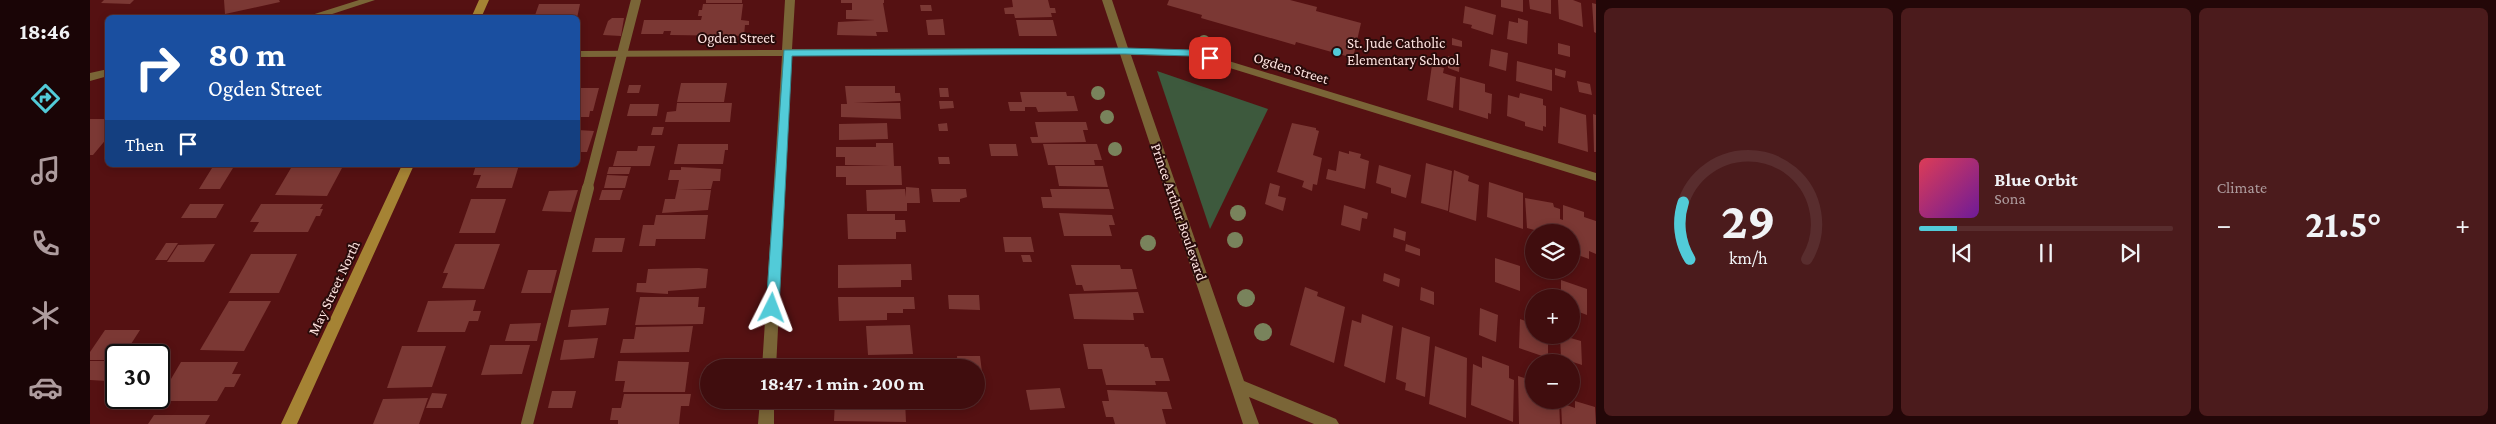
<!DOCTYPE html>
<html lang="en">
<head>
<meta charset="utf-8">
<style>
	:root { --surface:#400d0e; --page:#4b1b1c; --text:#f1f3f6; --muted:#ae9c9e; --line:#592d2e; --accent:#52cbd8 }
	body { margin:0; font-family:"Crimson Pro",serif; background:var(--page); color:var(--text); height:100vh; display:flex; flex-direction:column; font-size:19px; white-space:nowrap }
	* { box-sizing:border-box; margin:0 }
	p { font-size:16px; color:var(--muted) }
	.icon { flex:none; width:28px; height:28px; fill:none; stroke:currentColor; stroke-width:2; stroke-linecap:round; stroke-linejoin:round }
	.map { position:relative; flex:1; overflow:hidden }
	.details { display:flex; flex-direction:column; gap:8px; padding:8px; background:#230708; width:900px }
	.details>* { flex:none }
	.guide { position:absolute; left:15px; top:15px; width:475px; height:152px; border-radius:8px; box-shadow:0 2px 8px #0003,0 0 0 1px var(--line); background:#1a4fa0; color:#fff; overflow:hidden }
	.controls { position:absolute; left:1435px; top:224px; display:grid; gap:10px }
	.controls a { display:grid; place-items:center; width:55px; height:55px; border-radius:50%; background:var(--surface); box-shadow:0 2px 8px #0003,0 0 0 1px var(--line); font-size:25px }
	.speed { position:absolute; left:15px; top:344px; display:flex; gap:10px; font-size:25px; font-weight:700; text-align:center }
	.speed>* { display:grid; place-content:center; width:65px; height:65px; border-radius:50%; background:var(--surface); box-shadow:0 2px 8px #0003,0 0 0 1px var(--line); line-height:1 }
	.speed .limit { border:2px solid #111; border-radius:8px; background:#fff; color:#111 }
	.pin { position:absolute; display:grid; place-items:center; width:42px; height:42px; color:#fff; margin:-21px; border-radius:10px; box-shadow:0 2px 8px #0006 }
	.me { position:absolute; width:55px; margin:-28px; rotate:3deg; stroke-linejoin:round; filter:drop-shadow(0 0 4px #0008) }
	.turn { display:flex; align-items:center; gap:18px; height:105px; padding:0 20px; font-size:22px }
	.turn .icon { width:65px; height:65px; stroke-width:2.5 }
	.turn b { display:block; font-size:35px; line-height:42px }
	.then { display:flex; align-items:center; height:48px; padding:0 20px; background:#0003; gap:10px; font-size:19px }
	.big { font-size:38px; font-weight:700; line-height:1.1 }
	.details .tile { flex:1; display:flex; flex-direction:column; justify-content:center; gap:8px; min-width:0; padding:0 18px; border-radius:8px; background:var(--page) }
	.details .dial { align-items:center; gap:0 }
	.dial svg { height:130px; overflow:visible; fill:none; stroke:var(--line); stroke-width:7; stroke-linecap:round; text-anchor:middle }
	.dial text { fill:var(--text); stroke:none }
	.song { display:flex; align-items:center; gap:15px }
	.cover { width:60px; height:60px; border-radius:8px; background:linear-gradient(135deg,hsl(350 70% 55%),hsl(280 70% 35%)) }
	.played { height:5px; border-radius:2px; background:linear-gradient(90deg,var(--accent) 15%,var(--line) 15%) }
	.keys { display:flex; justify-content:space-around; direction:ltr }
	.heat { display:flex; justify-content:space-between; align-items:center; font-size:28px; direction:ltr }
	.details .tiles { flex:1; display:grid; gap:8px; grid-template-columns:repeat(3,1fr) }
	.trip { position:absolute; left:610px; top:359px; width:285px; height:50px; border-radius:25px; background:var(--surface); box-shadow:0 2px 8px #0003,0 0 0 1px var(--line); font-weight:700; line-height:50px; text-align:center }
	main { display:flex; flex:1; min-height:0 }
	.tabs { display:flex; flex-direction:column; width:90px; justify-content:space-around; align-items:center; background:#1a0506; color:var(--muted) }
	.tabs .icon { width:35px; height:35px }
	.tabs .on { color:var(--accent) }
	.tabs b { font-size:22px; color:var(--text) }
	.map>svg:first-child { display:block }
</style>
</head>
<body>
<main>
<nav class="tabs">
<b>18:46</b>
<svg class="icon on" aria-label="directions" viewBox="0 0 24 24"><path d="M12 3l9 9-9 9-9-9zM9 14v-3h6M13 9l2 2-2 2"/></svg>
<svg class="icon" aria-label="music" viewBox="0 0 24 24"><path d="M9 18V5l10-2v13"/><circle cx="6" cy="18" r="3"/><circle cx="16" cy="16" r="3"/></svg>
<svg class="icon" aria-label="phone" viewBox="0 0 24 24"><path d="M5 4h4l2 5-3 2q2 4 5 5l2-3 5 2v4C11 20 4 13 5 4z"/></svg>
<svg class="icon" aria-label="climate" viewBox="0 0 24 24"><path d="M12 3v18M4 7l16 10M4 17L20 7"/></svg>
<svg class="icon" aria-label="car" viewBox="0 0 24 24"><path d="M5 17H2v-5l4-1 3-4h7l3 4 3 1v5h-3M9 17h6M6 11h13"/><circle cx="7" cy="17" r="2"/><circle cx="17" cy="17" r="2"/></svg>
</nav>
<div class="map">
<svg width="1506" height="424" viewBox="0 0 1506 424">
	<rect width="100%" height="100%" fill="#551112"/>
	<path fill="#3d593d" d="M1067 71 1178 109 1120 229Z"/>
	<path fill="#7b3834" d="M14 0H44L40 4 11 3Z
		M134 0H189L190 2 135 14Z
		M616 0H652V3H616Z
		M751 0H794V3H751Z
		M922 0H958L960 8H965L966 13H961L962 17 925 18 924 14H915L914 8 923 7Z
		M1079 0H1200L1227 7 1226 11 1271 23 1263 58 1206 42 1205 45 1111 18 1112 15 1077 5Z
		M1411 0H1433V12L1411 7Z
		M1439 0H1461V14L1440 9Z
		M1468 0H1483L1491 3 1493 27 1469 19Z
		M762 3H793L798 32H786L787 36 747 35 748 22 785 20 756 19V10H762Z
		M1502 3 1506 4V33L1504 32Z
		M449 4H490L487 18H444Z
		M613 4H653L651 20 659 21V25H655L654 36 580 35 581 31H574L573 34H551L554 20H611L612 16H608L609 10H612Z
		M830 5H841L842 11H831Z
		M1375 6 1406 15 1403 35 1381 28 1382 25 1373 23Z
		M522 18H534L531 36 513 35 518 21Z
		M1428 18 1438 21 1437 44 1417 39 1419 21 1428 23Z
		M853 19 855 35H838L836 20Z
		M926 20H963L967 36H929Z
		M1362 38 1372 41V47L1362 45Z
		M1468 43 1480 46V57L1468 54Z
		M1401 49 1418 53 1416 71 1399 66Z
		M1358 56 1370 59 1369 72 1358 68Z
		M1427 61 1462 70V91L1426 81Z
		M1342 65 1354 68 1353 73 1366 77 1363 108 1337 100Z
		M1465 68 1476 71 1475 78 1465 75Z
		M1370 77 1395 84V92L1402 94 1401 114 1398 113V119L1369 110Z
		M1487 81 1500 84 1502 95 1489 92Z
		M591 83H637L634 102H587Z
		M539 85H551L549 93H537Z
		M755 86H805V93H810L811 101 764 103H810L811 119 751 117V104H757Z
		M488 88H509L503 111H500L499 117H488Z
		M849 88H858L859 97H850Z
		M930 92H976L977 96H984L988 111 948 112 946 107H935V111H920L918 102H932Z
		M1430 93 1453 99V105L1456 106V127L1453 126V131L1435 126V122L1417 116 1418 95 1429 98Z
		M849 101H863L864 108 850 109Z
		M587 103H642L640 122H575L577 112 586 111Z
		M540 104H569L567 116H537Z
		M1470 107 1496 115 1498 152 1468 143Z
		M1503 114 1506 115V152H1504Z
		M0 119H18V137L3 155H0Z
		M945 122H996L998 130H993L996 142 942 143 940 137H948Z
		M797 123 798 139 749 140V124Z
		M857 123 858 131H849L848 124Z
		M1202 123 1226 128V130L1229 131 1223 155 1232 158 1227 185 1223 184 1222 191 1212 187 1214 181 1187 172Z
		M563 127H574L572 135H561Z
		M488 130 504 131 497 152H488Z
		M786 143H803L804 166H811L812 185H756V177H746V166H799L755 165V157H746V147H786Z
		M588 144H638V150H635L633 164H584Z
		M899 144H926L928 156H901Z
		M953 144H1007L1012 160H1004L1005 165H958Z
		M548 146H565L560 166H523L527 151H547Z
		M1249 151 1259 154V151L1271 154 1270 158 1279 161 1275 189 1236 179 1238 169 1246 171Z
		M848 157H859L860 164H849Z
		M1336 163 1362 171 1358 211 1331 203Z
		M135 165H163L162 168H143L130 189H109L122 168H133Z
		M386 165H429L422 188H386L391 175H383Z
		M1289 165 1321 175 1316 198 1301 193V188L1286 183Z
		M965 166H1013L1018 187 969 186Z
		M519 167H541L539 174H517Z
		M591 167 631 169 630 181H623L621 189 587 190 589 180H578L580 170H591Z
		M201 168H252L237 196 185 195Z
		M1364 170 1379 176 1378 181 1389 185 1386 221 1359 212Z
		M517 175 538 176 535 188H514Z
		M1399 182 1433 193V229L1397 217Z
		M1180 183 1190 186 1188 196 1196 198 1193 211 1175 204Z
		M816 187 829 188 830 203H817V211H777L776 190 815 189 816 197Z
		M841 189H876L877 197 870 199V202H843Z
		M960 189H1019L1024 209 953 208 951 197H962Z
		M488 190 481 212 452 211 459 191Z
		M512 190H533L530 200H509Z
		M587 190H621L618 210 572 213 575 199H585Z
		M1435 198 1463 203 1464 207 1470 209V219L1473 220V205L1494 212V217L1506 221V254L1499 251V259L1485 254 1484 247 1481 246V232H1452L1437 228Z
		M381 199H416L405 233H369Z
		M100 204H134L126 218H91Z
		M171 204H233L230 209H233L230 216H226L218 232H163L169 222H160Z
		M1254 205 1278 213 1277 219 1272 218 1270 231 1251 225Z
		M969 213 1022 215 1025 225H1019L1022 236H974Z
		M757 214H805V220H815L816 232H806V239H758Z
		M566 215H618L615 239H566L565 246H549L553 225H564Z
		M1304 228 1316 232 1315 241 1303 237Z
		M913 237H941L944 252H915Z
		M505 238H535L532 252H502Z
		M76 243H88L77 260H65Z
		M125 244 114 262H77L88 245Z
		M365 244H410L394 289 352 288 358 273H353Z
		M1316 244 1330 249V256L1315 251Z
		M161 254H207L189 293H139Z
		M931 255H940L942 262H933Z
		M1405 258 1430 266V291L1405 282Z
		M821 264 822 280H811V287L748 288V265Z
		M981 265H1030L1031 269H1042L1047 289 994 291 992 285H986Z
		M609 268 618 269 616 288 578 291V294L546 292 547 283H556L558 269Z
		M438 270H467L461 293H431Z
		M1294 273 1310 279 1309 287 1293 281Z
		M1471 280 1497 289V315L1481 309V298H1471Z
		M1215 287 1228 292 1227 296 1255 307 1244 363 1200 345Z
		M1331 287 1344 292V305L1330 300Z
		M1048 292 1054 313H1043L1044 320 984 319 979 294Z
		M858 295H889L890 310 859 309Z
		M550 297H609L608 307H615L613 324 545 325Z
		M748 297H824L825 309H813V313H797V320L749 321Z
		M386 300 383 311H391L388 321H379L375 332H327L338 301Z
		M139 301H181L154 351 110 350Z
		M519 308 516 325 478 327 481 310Z
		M1390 308 1408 315 1406 342 1389 335Z
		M1272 314 1303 326 1295 383 1254 366 1262 320 1271 323Z
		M1430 319 1444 324V335H1458V358L1429 348Z
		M451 323 447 341H415L420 324Z
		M820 325 823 354 778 355 776 326Z
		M603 326 599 352 530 353 533 339H544L546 327Z
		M1312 327 1340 337 1335 397 1315 390 1316 383 1306 379Z
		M15 330H50L34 355H26V360H0V352Z
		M1470 335 1491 341 1492 365 1471 358Z
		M508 338 504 358 470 360 474 340Z
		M993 344H1054L1055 347H1058L1061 358H1073L1080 381H1065L1066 385H1016L1012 369H998Z
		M400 345H440L432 374 391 375Z
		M312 346H356L342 387 297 388Z
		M1345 346 1377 358 1376 418 1339 404Z
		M867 356H890L892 372H886V368H868Z
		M1392 356 1419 366V378L1424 380 1423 422 1381 405 1383 364 1392 368Z
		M822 359V368H745V360Z
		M0 361H26V367L17 381 0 380Z
		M528 361 599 362 595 392H533L535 381H525Z
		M91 362H148L142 374H151L144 387H135L127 401H68Z
		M1428 376 1444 381V400H1469L1470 424H1429Z
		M970 388 975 408 940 410 936 390Z
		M1017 390 1077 392 1082 409H1072L1076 424H1025L1023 417H1016L1012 401H1019Z
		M462 391H486L482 408H458Z
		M342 393 357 394 352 408H336Z
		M534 394H601L599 406H591L589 424H528V420H520L522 408H531Z
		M338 398 329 424H283L293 399Z
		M745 400H815L816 422 744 421Z
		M1485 401 1505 407 1506 424H1472L1471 403 1485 408Z
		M64 415H120L115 424H58Z"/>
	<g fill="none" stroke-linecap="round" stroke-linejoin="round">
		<path stroke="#7a6537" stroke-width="10" d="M497 190 546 0"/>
		<path stroke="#7a6537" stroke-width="12" d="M437 424 498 188"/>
		<path fill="#7a6537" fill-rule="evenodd" d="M269 0H285L230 18H212Z
			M695 0H705L702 49 1028 48 1012 0H1022L1038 48 1106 51 1506 173V181L1101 56 1041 55 1154 381 1246 419 1249 424H1224L1159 397 1169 424H1153L1030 54 702 56 686 368H672L692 56 488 57V51L692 50Z
			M18 69V76L0 81V73Z
			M670 400H684V424H668Z"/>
		<path fill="#a58334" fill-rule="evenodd" d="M389 0H399L391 18H381Z
			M312 165H324L207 424H191Z"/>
	</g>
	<g fill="#79835c">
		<circle cx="1114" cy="41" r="6"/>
		<circle cx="1008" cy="93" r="7"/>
		<circle cx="1017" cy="117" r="7"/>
		<circle cx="1025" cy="149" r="7"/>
		<circle cx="1148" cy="213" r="8"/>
		<circle cx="1145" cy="240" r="8"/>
		<circle cx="1058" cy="243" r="8"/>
		<circle cx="1156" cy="298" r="9"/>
		<circle cx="1173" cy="332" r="9"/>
	</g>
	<path fill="#52cbd8" stroke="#35848c" d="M1035 48 1102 50 1125 58 1120 62 1101 56 1035 54 702 56 689 308 682 314 678 312 676 308 694 50Z"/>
	<circle fill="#52cbd8" stroke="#290b0a" stroke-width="2" cx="1247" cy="52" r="5"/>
	<g text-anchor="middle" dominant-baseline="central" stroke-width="4" stroke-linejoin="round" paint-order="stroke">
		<g font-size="15" fill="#fee3e0" stroke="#290b0a">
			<text x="646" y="38">Ogden Street</text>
			<text transform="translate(1201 68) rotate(17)">Ogden Street</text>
			<text transform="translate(1089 212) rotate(71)">Prince Arthur Boulevard</text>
			<text transform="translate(244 288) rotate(-65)">May Street North</text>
		</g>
		<g font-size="15" fill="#fee3e0" stroke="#290b0a" text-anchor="start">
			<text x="1257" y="43">St. Jude Catholic<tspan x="1257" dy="17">Elementary School</tspan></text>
		</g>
	</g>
</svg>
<div class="controls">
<a><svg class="icon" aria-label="layers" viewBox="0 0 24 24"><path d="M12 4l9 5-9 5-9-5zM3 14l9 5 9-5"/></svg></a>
<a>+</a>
<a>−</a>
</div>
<div class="speed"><div class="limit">30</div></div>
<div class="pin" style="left:1120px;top:58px;background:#d93025"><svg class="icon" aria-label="arrive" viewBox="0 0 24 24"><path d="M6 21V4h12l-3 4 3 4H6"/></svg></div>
<svg class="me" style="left:682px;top:308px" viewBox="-20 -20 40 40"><path d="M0-17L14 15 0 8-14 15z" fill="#52cbd8" stroke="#fff" stroke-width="4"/></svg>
<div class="trip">18:47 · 1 min · 200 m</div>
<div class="guide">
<div class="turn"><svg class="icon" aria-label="right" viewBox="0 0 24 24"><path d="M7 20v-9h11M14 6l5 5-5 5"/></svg><div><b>80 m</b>Ogden Street</div></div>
<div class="then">Then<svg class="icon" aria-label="arrive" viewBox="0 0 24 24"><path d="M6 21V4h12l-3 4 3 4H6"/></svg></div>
</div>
</div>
<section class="details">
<div class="tiles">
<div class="tile dial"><svg viewBox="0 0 100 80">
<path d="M14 69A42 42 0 1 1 86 69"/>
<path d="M14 69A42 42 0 0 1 10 34" stroke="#52cbd8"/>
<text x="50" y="56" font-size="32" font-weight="700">29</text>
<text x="50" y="72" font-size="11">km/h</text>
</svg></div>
<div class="tile">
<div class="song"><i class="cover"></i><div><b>Blue Orbit</b><p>Sona</p></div></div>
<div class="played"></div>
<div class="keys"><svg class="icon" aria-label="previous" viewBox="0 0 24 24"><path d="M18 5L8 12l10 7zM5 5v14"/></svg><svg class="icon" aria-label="pause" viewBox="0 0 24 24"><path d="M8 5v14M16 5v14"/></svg><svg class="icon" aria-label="next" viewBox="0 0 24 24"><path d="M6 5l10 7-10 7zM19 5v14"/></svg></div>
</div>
<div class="tile"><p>Climate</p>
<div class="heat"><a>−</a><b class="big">21.5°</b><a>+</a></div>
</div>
</div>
</section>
</main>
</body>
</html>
